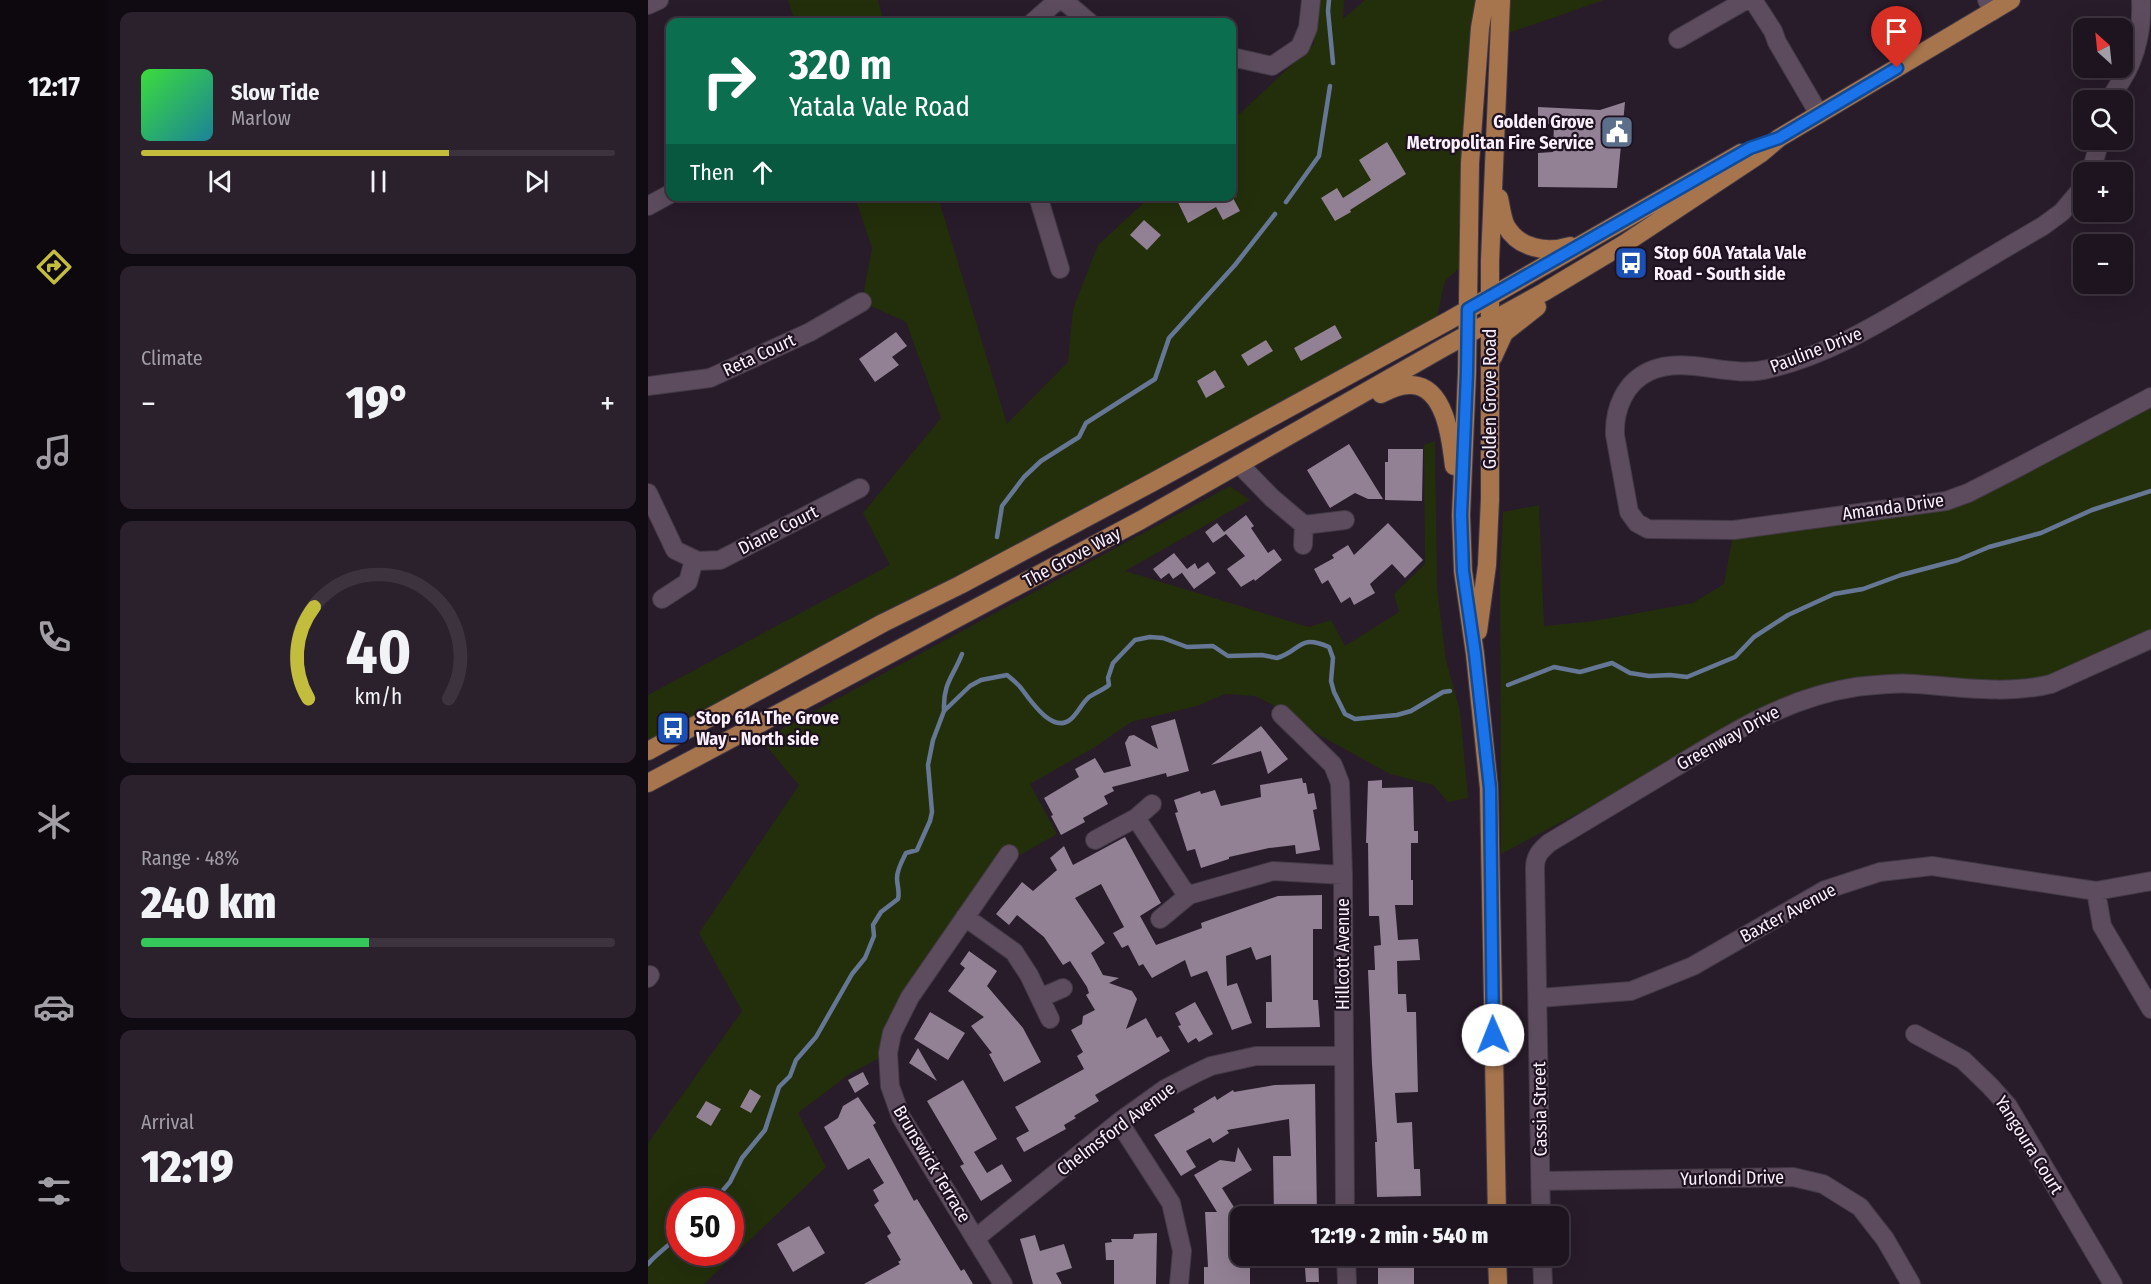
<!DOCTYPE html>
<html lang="en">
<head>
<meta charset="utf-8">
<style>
	:root { --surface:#1e1420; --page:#2b212d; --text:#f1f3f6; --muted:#a19ea5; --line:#3c333e; --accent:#c3bd3e }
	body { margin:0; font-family:"Fira Sans Condensed",sans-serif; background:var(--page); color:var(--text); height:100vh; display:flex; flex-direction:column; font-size:22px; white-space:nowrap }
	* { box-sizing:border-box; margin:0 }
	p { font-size:20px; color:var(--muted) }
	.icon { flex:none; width:33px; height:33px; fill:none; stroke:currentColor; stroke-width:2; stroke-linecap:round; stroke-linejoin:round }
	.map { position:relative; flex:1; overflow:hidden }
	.panel { display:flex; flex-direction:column; gap:12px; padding:12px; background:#100b12; width:540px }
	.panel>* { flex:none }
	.top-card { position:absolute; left:18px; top:18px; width:570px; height:183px; border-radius:12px; box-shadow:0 6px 24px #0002,0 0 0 2px var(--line); background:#0b6e4f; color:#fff; overflow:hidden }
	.needle { width:39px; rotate:333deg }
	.buttons { position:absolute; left:1425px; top:18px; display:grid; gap:12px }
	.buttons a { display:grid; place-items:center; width:60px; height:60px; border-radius:12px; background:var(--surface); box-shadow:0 6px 24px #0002,0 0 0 2px var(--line); font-size:30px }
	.speed { position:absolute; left:18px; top:1188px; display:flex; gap:12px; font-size:30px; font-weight:700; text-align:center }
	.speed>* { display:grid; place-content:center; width:78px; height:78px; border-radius:50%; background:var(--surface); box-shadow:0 6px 24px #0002,0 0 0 2px var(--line); line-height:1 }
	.speed .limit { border:9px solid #d22; background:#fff; color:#111 }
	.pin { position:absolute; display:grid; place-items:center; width:51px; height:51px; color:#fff; margin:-62px -26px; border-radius:50% 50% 50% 0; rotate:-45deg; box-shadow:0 0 6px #0007 }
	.pin .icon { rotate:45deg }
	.me { position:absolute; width:66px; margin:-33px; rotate:359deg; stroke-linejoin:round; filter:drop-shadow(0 0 4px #0008) }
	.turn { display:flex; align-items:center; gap:21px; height:126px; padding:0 24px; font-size:27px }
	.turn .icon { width:78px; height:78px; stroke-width:2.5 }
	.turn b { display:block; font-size:42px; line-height:51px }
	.then { display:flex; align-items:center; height:57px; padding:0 24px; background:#0003; gap:12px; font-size:22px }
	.big { font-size:45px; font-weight:800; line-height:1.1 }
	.panel .widget { flex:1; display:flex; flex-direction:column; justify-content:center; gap:9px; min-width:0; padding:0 21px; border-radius:12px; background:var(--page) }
	.panel .dial { align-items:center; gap:0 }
	.dial svg { height:156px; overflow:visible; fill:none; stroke:var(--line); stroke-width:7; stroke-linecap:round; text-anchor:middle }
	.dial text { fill:var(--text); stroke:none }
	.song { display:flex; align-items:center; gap:18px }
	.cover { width:72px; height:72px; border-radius:9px; background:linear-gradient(135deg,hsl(120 70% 55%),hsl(190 70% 35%)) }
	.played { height:6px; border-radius:3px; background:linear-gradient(90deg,var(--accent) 65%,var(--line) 65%) }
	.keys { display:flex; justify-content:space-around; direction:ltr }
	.heat { display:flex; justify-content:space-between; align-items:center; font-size:33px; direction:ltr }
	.charge { height:9px; border-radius:4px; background:linear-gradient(90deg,#34c759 48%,var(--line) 0) }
	.trip { position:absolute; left:582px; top:1206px; width:339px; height:60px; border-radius:12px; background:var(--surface); box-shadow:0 6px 24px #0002,0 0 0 2px var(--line); font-weight:800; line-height:60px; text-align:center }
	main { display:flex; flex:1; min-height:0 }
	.menu { display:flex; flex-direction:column; width:108px; justify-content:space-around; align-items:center; background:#0c080d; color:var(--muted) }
	.menu .icon { width:42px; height:42px }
	.menu .on { color:var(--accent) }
	.menu b { font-size:27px; color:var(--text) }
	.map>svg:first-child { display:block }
</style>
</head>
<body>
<main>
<nav class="menu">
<b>12:17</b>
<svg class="icon on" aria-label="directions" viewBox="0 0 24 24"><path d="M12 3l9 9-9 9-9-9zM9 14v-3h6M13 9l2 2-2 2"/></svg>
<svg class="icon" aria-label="music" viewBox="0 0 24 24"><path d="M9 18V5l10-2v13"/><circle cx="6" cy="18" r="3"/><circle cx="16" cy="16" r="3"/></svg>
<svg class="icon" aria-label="phone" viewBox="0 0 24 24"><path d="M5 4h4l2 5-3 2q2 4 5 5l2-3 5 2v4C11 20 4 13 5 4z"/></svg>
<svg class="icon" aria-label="climate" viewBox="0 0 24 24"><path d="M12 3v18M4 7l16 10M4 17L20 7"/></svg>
<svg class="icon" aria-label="car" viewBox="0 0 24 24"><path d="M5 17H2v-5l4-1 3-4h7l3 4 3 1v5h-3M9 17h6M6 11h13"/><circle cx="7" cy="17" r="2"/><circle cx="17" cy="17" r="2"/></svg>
<svg class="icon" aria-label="filters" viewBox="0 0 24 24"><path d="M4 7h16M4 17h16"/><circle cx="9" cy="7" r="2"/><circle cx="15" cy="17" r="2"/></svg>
</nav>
<section class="panel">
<div class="widget">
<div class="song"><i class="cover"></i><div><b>Slow Tide</b><p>Marlow</p></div></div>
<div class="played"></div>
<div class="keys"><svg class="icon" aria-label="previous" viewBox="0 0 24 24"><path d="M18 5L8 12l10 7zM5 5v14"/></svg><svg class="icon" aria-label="pause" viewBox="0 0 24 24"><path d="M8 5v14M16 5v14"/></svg><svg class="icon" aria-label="next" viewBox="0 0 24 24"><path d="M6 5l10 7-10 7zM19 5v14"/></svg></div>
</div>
<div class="widget"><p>Climate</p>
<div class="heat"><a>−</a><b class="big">19°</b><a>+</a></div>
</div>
<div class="widget dial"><svg viewBox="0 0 100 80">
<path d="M14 69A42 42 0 1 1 86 69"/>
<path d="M14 69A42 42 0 0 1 17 22" stroke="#c3bd3e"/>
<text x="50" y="56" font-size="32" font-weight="700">40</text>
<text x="50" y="72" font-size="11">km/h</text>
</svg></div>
<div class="widget"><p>Range · 48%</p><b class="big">240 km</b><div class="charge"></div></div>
<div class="widget"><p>Arrival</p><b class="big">12:19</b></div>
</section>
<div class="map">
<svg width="1503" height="1284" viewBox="0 0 1503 1284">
	<rect width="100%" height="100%" fill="#281b2a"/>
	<path fill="#232f0b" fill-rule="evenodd" d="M140 0H230L236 22H147Z
		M665 0H696L695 19 717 0H844L820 260 797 281 787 325 0 750V695L242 565 215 513 293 418 258 322 214 302 224 248 207 197H290L359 424 420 362 425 309 450 245 502 197 584 196V121L666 44Z
		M853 0H956L852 36Z
		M1503 395V635L1386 688 1236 684 1088 730 853 854 852 572 855 512 891 505 896 626 946 621 1045 603 1076 584 1086 530 1288 503Z
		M787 441 789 588 798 660 812 711 820 798 800 802 785 785 742 774 633 714 625 705 607 696 577 694 549 706 483 722 447 747 382 784 409 834 372 855 366 849 317 917 240 1053 200 1075 150 1113 178 1167 56 1284H0V1143L94 1011 51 933 151 785 113 740 582 486 602 500 477 571 661 627 683 620 697 646 751 612 746 594 777 564 776 445ZM32 1202H82V1252H32Z"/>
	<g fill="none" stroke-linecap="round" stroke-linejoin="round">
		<path stroke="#667796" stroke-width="4.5" d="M681 0 680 11 685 63
			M638 202 671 156 682 86
			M349 537 354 506 376 477 393 461 431 437 438 423 507 379 521 338 587 265 627 214
			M860 685 906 667 932 672 964 663 982 673 1001 676 1022 675 1039 677 1087 657 1106 637 1140 615 1186 594 1215 589 1253 575 1310 560 1341 547 1393 533 1444 510 1503 491
			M296 710C295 683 305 677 314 654
			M65 1202 82 1182 94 1158 117 1130 131 1087 142 1076 148 1060 168 1037 204 974 217 958 226 936 225 925 233 912 250 899C252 891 249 886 249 878 249 869 254 861 258 853L269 850 282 821 284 812 280 765 285 740 296 711 322 686 333 680 359 675C364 679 369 683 373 688 382 700 405 735 423 719 430 713 434 703 441 697 447 693 455 690 461 685L460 678 465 663 487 640 502 637 515 638 539 647 565 646 580 656 614 655 629 658C654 650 650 634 681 647L685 658 683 681 686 692 697 714 707 719 749 715 763 711 795 692 802 691
			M0 1264C10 1252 23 1245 32 1233"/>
	</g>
	<path fill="#928194" d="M977 102 969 188 890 187V153L905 152 906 124 890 123V107L952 110Z
		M739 142 758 174 702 210 703 212 687 221 673 198 689 188 695 198 723 180 711 160Z
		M527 196H589L585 198 592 211 575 220 568 207 540 223Z
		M496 220 513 235 499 250 482 235Z
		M687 325 694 338 653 361 646 348Z
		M248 332 259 346 244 357 251 365 227 382 211 359Z
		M618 340 625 351 600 366 593 355Z
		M567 370 577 387 558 398 549 381Z
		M701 444 735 499H720L707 493 682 508 659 470Z
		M740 449H775L774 501 737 500V462H740Z
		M598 515 606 526 603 528 620 553 626 549 634 560 607 581 606 579 593 587 579 569 597 556 578 534 565 543 557 532 569 523 576 532Z
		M740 523 775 560 757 578 744 564 722 584 727 593 706 605 702 597 693 603 680 580 674 584 666 569 686 558 684 555 700 545 706 555Z
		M526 553 539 569 547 563 550 569 560 562 568 573 546 589 534 573 535 572 525 579 521 573 513 579 505 569Z
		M527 719 541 771 519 777 518 773 464 787 466 791 456 796 460 804 435 818 437 822 413 835 403 816 405 815 396 798 431 777 427 769 447 758 456 773 483 766 477 743 481 736 486 735 510 749 503 726Z
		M613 726 640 759 620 774 613 751 563 765Z
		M654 778 655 783H658L660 794 666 793 669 809 665 810 672 850 648 854 647 845 621 848 581 857V859L553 868 547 849 539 851 527 813 530 812 526 800 552 791 553 794 567 790 573 806 613 797 612 785Z
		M734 780V788L765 787 766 831H770V843H763V880H765V905H747L750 940 770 939 772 960 749 961 750 994H758L759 1012H768L770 1092 747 1093 749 1123 764 1122 766 1169H772L773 1196 729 1197 727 1142H729L724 1064 720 970H727L726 946 733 945 731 916H721L720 843H718L720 781Z
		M477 837 513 903 492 916 508 945 554 928 553 923 630 896 674 895V929H665V1000H670L672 1027 618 1028V1002H624L623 955 608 960 603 947 578 956 579 986 589 983 604 1023 584 1030 559 971 543 977 537 960 504 978 495 964 491 966 480 945 474 948 465 933 476 927 453 884 427 898 457 943 443 953 455 975 471 978 461 983 484 991 489 999 478 1029 498 1018 509 1038 513 1036 522 1051 447 1095 451 1101 426 1116 428 1118 416 1125 418 1129 376 1152 368 1138 381 1131 367 1107 436 1069 429 1056 435 1052 423 1030 434 1024 435 1016 447 1010 438 995 441 993 439 987 422 961 415 965 396 937 369 915 361 925 348 914 374 882 385 891 409 870 402 858 416 846 425 865Z
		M321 951 349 971 339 986 375 1028 393 1062 356 1082 341 1054 344 1053 323 1026 336 1017 300 991 317 968 312 964Z
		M547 1002 565 1034 551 1042 548 1038 540 1043 530 1026 533 1025 527 1013Z
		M282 1012 317 1033 300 1060 266 1039Z
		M270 1048 289 1081 261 1063Z
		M215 1072 221 1084 207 1093 200 1080Z
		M315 1080 349 1139 326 1152 339 1173 354 1164 364 1181 333 1201 312 1166 316 1164 279 1101Z
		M667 1084 669 1216H626L625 1156H643L641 1119 579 1130 581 1133 565 1143 562 1138 538 1151 548 1167 533 1176 506 1135 547 1112 545 1109 567 1096 569 1100 585 1090 586 1092 627 1085Z
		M102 1089 113 1096 103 1113 92 1107Z
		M210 1097 228 1123 225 1125 266 1201 269 1199 313 1271 316 1269 325 1284H216L252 1264 250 1262 253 1260 239 1236 243 1233 226 1205 231 1201 225 1190 236 1183 221 1158 200 1170 176 1127 190 1118 195 1106Z
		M58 1101 73 1109 63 1126 48 1117Z
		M590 1147 604 1170 574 1188 589 1212H592V1256H595L596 1267 602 1268V1284H556V1267H560L557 1212H569L546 1175 572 1160 587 1162Z
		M161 1226 177 1253 145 1272 129 1244Z
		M509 1233 508 1284H466V1260H458L457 1243 464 1242 463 1239H485L486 1234Z
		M387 1235 392 1251 416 1244 424 1268 408 1273 414 1284H385L372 1239Z
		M651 1256H670L671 1282H658L657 1268H651Z
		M730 1266H766V1284H730Z"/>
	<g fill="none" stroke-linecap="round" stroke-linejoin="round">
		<defs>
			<path id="minor" d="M415 0 441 22
				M1105 0 1125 31 1129 42 1171 114
				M1339 0 1345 11
				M0 5 11 0
				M385 22 410 0
				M1030 39 1098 0
				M584 57 624 66 652 47 660 28 663 0
				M1462 100C1468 87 1478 76 1483 62 1491 43 1494 20 1493 0
				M1443 172 1452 140
				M1436 186 1414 212 1395 226C1355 249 1316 273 1277 296 1227 326 1177 356 1120 369 1081 379 1039 355 1002 371 977 382 966 409 967 435L981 512 989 523 1000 529 1086 530 1298 501 1320 493 1369 468 1503 397
				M390 196 412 269
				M0 206 22 194
				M0 386 62 378 162 332 214 302
				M591 464 624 498 656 525 697 520
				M0 493 27 550 50 561 72 560 212 488
				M655 545 656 525
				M14 599 40 582 46 560
				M633 714 685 765 692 783 695 875 697 1216
				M488 818 504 804
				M447 840 488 818 534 888 541 895 625 871 695 875
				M1448 891 1454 926 1503 1009
				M317 917 366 952 381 975 402 1019
				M512 919 541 895
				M0 978 2 975
				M392 998 415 988
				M891 998 983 991 1045 966 1177 890 1232 872 1284 866 1448 891 1503 881
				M1267 1034 1315 1060 1342 1086 1360 1106 1465 1284
				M471 1122 523 1203 534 1251 531 1284
				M893 1181 1145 1177 1175 1184 1212 1207 1237 1239 1263 1284
				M826 1216 849 1214
				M893 1216 887 868C887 856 892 851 901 843 942 818 984 793 1026 768 1083 733 1140 697 1208 687 1227 685 1247 682 1267 684 1312 687 1358 695 1403 684L1503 639
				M328 1238 471 1122 517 1089 548 1073 563 1066 608 1056H696
				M698 1256 699 1284
				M894 1256 895 1284
				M355 1284 253 1117 242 1086 240 1053 244 1033 262 997 361 854"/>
			<path id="major" d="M837 0 832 28 822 163 819 373 813 515 815 571 827 654 841 788 849 1216
				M851 198C853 207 854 218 858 226 871 249 899 253 922 246
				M845 357 856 333 889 307
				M733 394C742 389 753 384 764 385 798 387 803 441 806 466
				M830 631 839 565 842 499V261L853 0
				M0 751 235 623 312 585 505 482 800 321 1093 153
				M0 783 493 520 793 349 896 292 976 244 1112 154 1131 138 1363 0
				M849 1256 850 1284"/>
		</defs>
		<use href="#minor" stroke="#433945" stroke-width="20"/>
		<use href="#major" stroke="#433945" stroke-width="20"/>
		<use href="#minor" stroke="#5c4c5d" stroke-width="18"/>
		<use href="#major" stroke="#a6754d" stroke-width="18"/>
	</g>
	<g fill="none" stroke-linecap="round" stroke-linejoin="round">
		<defs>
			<path id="route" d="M845 1035 842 788 827 654 815 571 813 515 819 373 820 309 1102 148 1131 138 1249 68"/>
		</defs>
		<use href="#route" stroke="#114b97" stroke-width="15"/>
		<use href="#route" stroke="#1a73e8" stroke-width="10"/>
	</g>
	<defs>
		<symbol id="civic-square" viewBox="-11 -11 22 22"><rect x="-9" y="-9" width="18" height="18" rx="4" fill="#5c6f8a" stroke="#1e1120"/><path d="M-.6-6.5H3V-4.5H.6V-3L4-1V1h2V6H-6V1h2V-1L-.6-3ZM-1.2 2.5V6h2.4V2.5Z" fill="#fff"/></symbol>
		<symbol id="bus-square" viewBox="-11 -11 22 22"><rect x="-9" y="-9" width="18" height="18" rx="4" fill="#1a4fb4" stroke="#1e1120"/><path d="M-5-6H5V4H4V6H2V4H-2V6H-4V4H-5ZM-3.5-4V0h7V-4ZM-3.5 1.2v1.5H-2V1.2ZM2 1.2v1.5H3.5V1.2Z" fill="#fff"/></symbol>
	</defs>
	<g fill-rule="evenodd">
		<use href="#civic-square" x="950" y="113" width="38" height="38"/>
		<use href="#bus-square" x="964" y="244" width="38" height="38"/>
		<use href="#bus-square" x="6" y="709" width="38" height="38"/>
	</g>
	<g text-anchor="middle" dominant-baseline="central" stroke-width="4.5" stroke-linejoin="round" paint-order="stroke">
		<g font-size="18" font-weight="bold" fill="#faf0fb" stroke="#1e1120" text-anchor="start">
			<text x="946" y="122" text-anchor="end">Golden Grove<tspan x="946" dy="21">Metropolitan Fire Service</tspan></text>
			<text x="1006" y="253">Stop 60A Yatala Vale<tspan x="1006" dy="21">Road - South side</tspan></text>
			<text x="48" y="718">Stop 61A The Grove<tspan x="48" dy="21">Way - North side</tspan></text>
		</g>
		<g font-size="18" fill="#faf0fb" stroke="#1e1120">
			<text transform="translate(1168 350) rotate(-21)">Pauline Drive</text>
			<text transform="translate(111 355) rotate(-25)">Reta Court</text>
			<text transform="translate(842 399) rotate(-90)">Golden Grove Road</text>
			<text transform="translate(1245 507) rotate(-8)">Amanda Drive</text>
			<text transform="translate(130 530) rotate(-27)">Diane Court</text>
			<text transform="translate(424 557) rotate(-28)">The Grove Way</text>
			<text transform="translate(1080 738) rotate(-29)">Greenway Drive</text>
			<text transform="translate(1140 913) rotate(-28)">Baxter Avenue</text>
			<text transform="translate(695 954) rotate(-90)">Hillcott Avenue</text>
			<text transform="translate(892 1109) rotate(-91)">Cassia Street</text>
			<text transform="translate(468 1129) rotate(-37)">Chelmsford Avenue</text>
			<text transform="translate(1381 1145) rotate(58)">Yangoura Court</text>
			<text transform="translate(284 1164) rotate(59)">Brunswick Terrace</text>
			<text transform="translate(1084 1178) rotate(-1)">Yurlondi Drive</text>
		</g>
	</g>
</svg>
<div class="buttons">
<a><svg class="needle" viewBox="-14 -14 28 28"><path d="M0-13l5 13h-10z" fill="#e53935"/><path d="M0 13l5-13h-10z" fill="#a19ea5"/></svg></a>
<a><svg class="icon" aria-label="search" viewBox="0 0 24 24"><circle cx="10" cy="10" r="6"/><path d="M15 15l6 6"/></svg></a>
<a>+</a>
<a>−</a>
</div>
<div class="speed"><div class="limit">50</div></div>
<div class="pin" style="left:1249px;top:68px;background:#d93025"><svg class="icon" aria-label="arrive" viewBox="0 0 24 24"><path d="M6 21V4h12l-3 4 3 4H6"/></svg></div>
<svg class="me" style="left:845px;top:1035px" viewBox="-20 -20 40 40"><circle r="19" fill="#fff"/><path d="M0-13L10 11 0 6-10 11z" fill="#1a73e8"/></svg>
<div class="trip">12:19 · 2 min · 540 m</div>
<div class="top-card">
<div class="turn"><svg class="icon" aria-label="right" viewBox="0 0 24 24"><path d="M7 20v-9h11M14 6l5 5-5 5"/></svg><div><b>320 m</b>Yatala Vale Road</div></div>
<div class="then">Then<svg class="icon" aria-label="ahead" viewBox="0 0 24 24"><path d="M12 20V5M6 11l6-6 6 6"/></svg></div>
</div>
</div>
</main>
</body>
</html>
